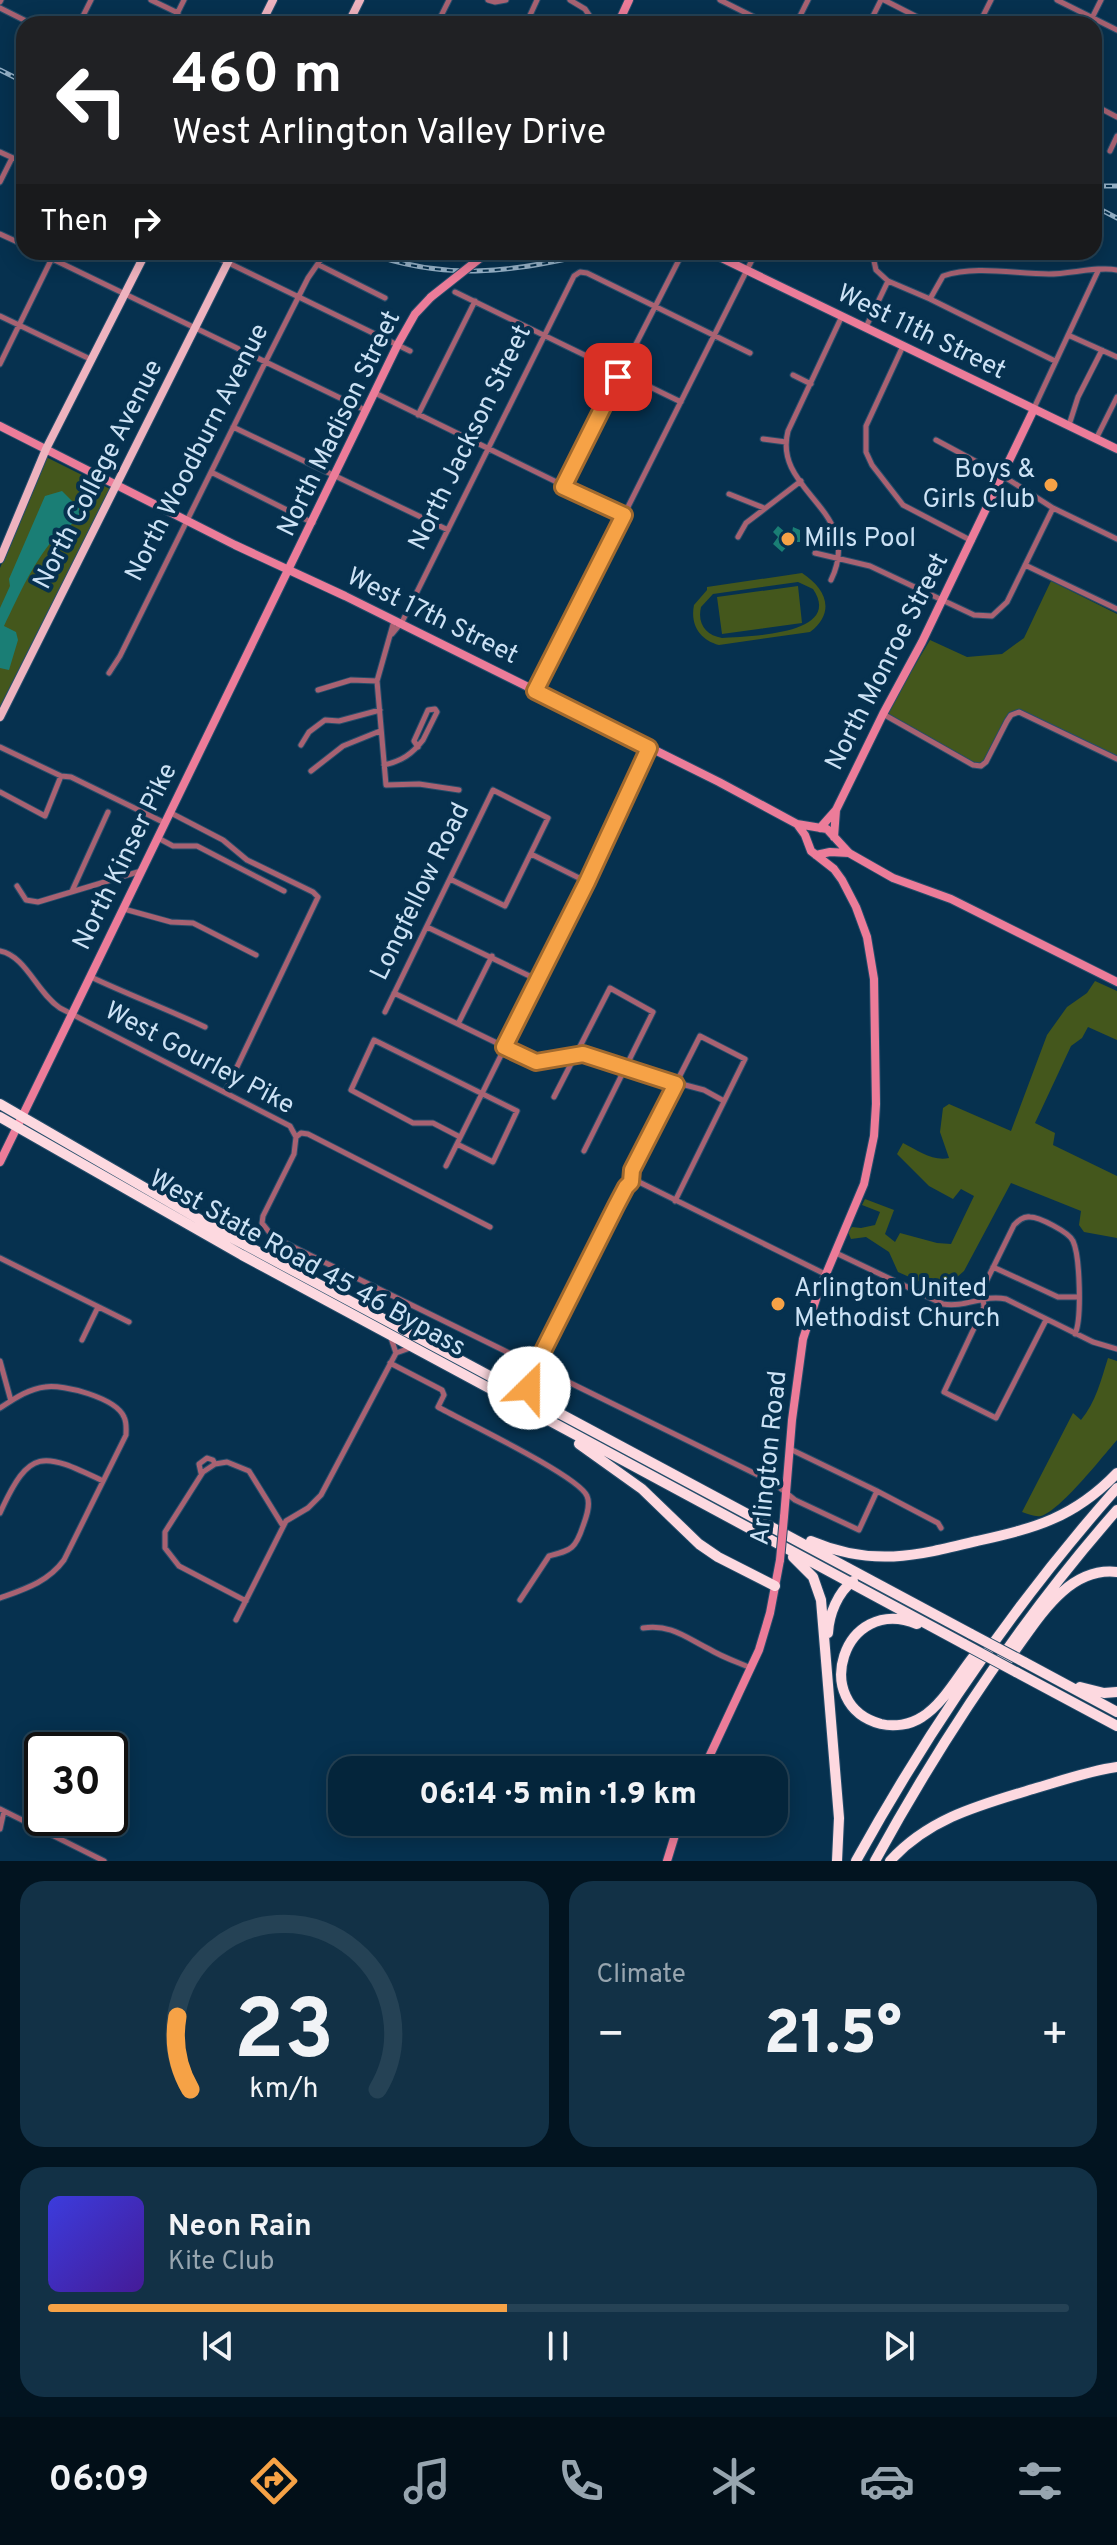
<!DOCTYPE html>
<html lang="en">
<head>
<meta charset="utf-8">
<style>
	:root { --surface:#04253b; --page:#123146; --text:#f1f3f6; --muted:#97a5af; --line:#254255; --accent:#f6a246 }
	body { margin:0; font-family:Overpass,sans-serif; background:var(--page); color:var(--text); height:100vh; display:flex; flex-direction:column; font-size:30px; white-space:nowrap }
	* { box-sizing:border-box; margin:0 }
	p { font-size:26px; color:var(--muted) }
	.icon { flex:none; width:44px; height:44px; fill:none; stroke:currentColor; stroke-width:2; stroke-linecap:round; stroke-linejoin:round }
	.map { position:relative; height:1861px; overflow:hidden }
	.side { display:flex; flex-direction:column; gap:20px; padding:20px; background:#021420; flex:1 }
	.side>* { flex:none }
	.guide { position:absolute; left:16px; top:16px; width:1086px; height:244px; border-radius:24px; box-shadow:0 4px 20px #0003,0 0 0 2px var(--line); background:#202124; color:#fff; overflow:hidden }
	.speed { position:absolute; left:24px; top:1732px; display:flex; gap:16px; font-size:40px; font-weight:700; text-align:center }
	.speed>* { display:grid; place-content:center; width:104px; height:104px; border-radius:50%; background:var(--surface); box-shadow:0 4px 20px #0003,0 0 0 2px var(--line); line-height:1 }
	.speed .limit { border:4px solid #111; border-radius:12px; background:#fff; color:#111 }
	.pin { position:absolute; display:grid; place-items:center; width:68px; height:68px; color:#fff; margin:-34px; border-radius:16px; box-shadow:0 4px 12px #0006 }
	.me { position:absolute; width:88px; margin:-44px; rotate:23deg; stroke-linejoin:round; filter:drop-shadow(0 0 6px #0008) }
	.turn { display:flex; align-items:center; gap:28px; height:168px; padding:0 24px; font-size:36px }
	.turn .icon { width:104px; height:104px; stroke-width:2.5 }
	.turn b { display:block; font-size:56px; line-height:68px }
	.then { display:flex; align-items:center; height:76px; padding:0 24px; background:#0003; gap:16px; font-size:30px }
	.big { font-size:60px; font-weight:800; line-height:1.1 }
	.side .widget { flex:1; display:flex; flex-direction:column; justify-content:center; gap:12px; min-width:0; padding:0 28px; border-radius:24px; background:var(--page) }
	.side .dial { align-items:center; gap:0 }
	.dial svg { height:208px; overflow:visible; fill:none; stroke:var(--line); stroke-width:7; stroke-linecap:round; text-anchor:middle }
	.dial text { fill:var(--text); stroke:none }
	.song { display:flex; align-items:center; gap:24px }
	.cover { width:96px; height:96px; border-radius:12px; background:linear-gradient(135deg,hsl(240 70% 55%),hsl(260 70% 35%)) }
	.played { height:8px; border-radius:4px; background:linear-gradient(90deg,var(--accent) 45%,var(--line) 45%) }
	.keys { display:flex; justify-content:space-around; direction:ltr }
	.heat { display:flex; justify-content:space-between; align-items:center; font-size:44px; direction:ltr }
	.side .tiles { flex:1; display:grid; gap:20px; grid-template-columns:1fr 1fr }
	.widget:last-child { grid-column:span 2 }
	.trip { position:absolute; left:328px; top:1756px; width:460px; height:80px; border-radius:24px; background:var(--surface); box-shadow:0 4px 20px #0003,0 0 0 2px var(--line); font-weight:800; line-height:80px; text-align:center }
	.dock { display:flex; height:128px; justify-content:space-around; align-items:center; background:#020f18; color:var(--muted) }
	.dock .icon { width:56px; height:56px }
	.dock .current { color:var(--accent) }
	.dock b { font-size:36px; color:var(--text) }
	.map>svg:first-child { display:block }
</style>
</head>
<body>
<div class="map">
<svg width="1117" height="1861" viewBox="0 0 1117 1861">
	<rect width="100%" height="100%" fill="#06314f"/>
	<path fill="#44571c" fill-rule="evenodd" d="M46 457 110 489 0 708V568Z
		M802 573C825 588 837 611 810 632L719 645C700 640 690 625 694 605L707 590V587ZM798 582 813 589C844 635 748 636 722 638 706 635 697 624 701 607L713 594Z
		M1051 581 1117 614V757L1014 711 986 761 980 765 969 764 886 714 930 640 967 657 1002 654 1024 638Z
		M798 586 802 623 722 634 717 597Z
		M1095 981 1117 991V1040L1088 1027 1082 1038 1071 1046 1035 1123 1055 1133 1053 1145 1117 1176V1238L1084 1232 1079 1225 1081 1211 1011 1183 964 1271 941 1291 898 1272 889 1252 866 1237 851 1239 848 1232 852 1227 861 1228 875 1225 880 1212 862 1205 865 1199 894 1210 885 1234 895 1242 900 1233 937 1243 951 1244 974 1196 961 1189 953 1199 929 1186 897 1154 903 1143C917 1150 934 1162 949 1158L940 1132 943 1108 949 1104 1011 1131 1047 1035 1067 1007 1087 993Z
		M1108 1358 1117 1361V1440C1102 1457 1060 1511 1041 1516 1034 1517 1029 1514 1022 1512L1073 1413 1081 1420C1096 1402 1101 1380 1108 1358Z"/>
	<path fill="#1a7e75" d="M62 491 79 508V518C73 525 65 527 59 533 35 558 19 595 4 626L16 632 18 640 9 670 0 668V608L10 586 9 579 45 496Z
		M778 526 786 533H792L793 527 800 530V542H791L782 552 773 544 778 537 773 532Z"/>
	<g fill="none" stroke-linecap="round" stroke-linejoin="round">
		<defs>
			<path id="street" d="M151 0 178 13
				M488 0 495 2 506 0
				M570 0 585 9 595 24
				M720 0 768 24
				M884 0 931 24
				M1057 0 1117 30
				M0 2 1 0
				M0 8 32 24
				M79 24 91 0
				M172 24 184 0
				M437 24 449 0
				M526 24 537 0
				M796 24 808 0
				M869 24 881 0
				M979 24 991 0
				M1089 24 1101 0
				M1094 105 1117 117
				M1110 151 1117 136
				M0 152 24 163
				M0 182 12 158
				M0 234 24 245
				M38 252 365 410
				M206 252 410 351
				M428 252H437
				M872 252 876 270 888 281 930 299 1055 361
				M319 265 385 298
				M455 292 681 402
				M930 299 943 276C976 265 1015 274 1049 274 1070 274 1099 266 1117 270
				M0 316 90 359
				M866 327 888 281
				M1068 335 1117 357
				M903 346 866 426V452L872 465 903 505 972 541
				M0 364 55 252
				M793 375 811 384
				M375 393 624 515
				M1034 408 1098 271
				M418 415 475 301
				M1069 425 1078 397 1102 350
				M233 427 448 530
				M763 439 786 442
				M1096 439 1117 397
				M936 440 1003 476 1053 508 1117 539
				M211 472 313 523
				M563 487 683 252
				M729 494 764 508
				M738 537 746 523 801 481
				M815 553 870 566 974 615 992 616 1007 602 1053 508
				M1025 565 1117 609
				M831 580C865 510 772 492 788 431L842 316
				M394 621 377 681 386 785 419 784 459 790
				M392 634 402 622 574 276 580 272 587 273 750 353
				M109 673 120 656 265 363 308 278 326 252
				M318 690 351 680 377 681
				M536 690 756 252
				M883 714 973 765 981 766 986 762 1007 721 1011 715 1019 712 1117 759
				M301 745 309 732 325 720 339 721 380 710
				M0 747 61 776 71 777 165 823
				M384 765C402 761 412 754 423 740L437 712 435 709 428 710 414 741 418 747
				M311 771 343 746 380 731
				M0 792 45 816 61 776
				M171 813 223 840 247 860 313 892 318 897 225 1092
				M158 838 173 846H197L284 891
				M531 854 587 882
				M17 886 26 900 38 902 141 871
				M72 891 108 812
				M124 909 171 922 193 923 256 955
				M427 927 538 980
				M0 951C26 956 37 993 60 1008L290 1126 296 1137 294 1154 263 1216 262 1223 273 1237 774 1483 795 1500 859 1530 877 1491 790 1449
				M91 977C129 995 167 1009 205 1027
				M394 993 536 1062 583 1054 625 1069 704 1090 724 1101
				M385 1012 493 790 548 818 505 906 450 879
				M458 1024 492 956
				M554 1097 610 988 653 1012 584 1151
				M296 1137 301 1133 308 1134 490 1227
				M457 1144 493 1162 517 1111 374 1040 351 1090 413 1123H433L460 1137
				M446 1166 587 882 649 748
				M631 1182H639L825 1274
				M836 1253 943 1304C965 1308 984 1294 1006 1299L1093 1342 1117 1349
				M0 1258 129 1322
				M993 1267 1058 1297H1079
				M1046 1320 996 1418 944 1392 984 1307 982 1290 1014 1225C1018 1221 1023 1216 1030 1217 1039 1217 1069 1232 1073 1241 1080 1256 1082 1319 1075 1334
				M390 1335 396 1353
				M82 1340 98 1307
				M0 1361 11 1401
				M390 1363 442 1390 444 1395 438 1407C463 1421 579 1476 587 1496 591 1505 586 1518 583 1526 575 1550 571 1550 549 1556L520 1600
				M513 1385 530 1377 538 1365 616 1206 626 1187 631 1182 632 1170 700 1036 745 1059 675 1201
				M0 1408C14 1399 28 1389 45 1387 64 1384 116 1398 124 1417 127 1423 126 1429 126 1435L64 1560C48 1582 25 1589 0 1598
				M201 1473 199 1464 207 1458 213 1460 215 1464
				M877 1491 938 1523 941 1528
				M0 1513C30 1447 42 1452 103 1481
				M246 1601 179 1566 165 1548V1532L203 1472 215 1464 227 1462 249 1471 283 1526
				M236 1620 286 1521 308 1508 321 1495 396 1353 410 1348
				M643 1628C671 1624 685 1637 709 1649 722 1657 737 1662 751 1668
				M0 1809 104 1861
				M0 1829 4 1811"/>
			<path id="secondary" d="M618 24 629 0
				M709 252 1117 449
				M0 426 235 545 345 596 719 782 797 824 827 829 849 853 893 878 951 899 1117 982
				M820 828 836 810 883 714 922 642 1034 409
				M834 837 836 810
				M816 855 830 852 849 853
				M0 1162 398 344 415 314 431 297
				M784 1517 792 1420 803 1339 818 1293 864 1184 874 1136 876 1104 874 979 867 937 856 907 842 880 834 869 811 851 805 835 797 824
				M703 1770 759 1650 770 1613 780 1560
				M667 1861 679 1822"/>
			<path id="primary" d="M261 24 273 0
				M348 24 360 0
				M0 559 46 449 146 252
				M0 717 233 252"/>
			<path id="highway" d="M0 1104 223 1233 971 1634
				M0 1117 242 1255 964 1644
				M579 1444 642 1489 699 1544 718 1557 775 1586
				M811 1541C872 1567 916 1556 977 1541 1035 1528 1074 1518 1117 1473
				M793 1557 813 1577 821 1600 839 1818 837 1861
				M917 1624C843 1594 809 1705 881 1724 894 1727 910 1725 922 1717 943 1704 958 1676 973 1657
				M828 1633C829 1614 838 1592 853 1581
				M1008 1660C1035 1625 1065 1566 1117 1572
				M1024 1662 1117 1712
				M1016 1672 1117 1726
				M1080 1687 1104 1693 1117 1692
				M856 1861C930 1727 1015 1603 1117 1488
				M875 1861C944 1735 1022 1618 1117 1510
				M890 1861C929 1818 980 1805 1033 1789 1061 1781 1088 1771 1117 1767"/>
		</defs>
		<use href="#street" stroke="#264d6a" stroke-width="7"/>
		<use href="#secondary" stroke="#264d6a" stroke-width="10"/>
		<use href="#primary" stroke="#264d6a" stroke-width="10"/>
		<use href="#highway" stroke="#264d6a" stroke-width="12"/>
		<use href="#street" stroke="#a86272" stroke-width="5"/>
		<use href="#secondary" stroke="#ec7c99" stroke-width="8"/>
		<use href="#primary" stroke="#eeb3bf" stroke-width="8"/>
		<use href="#highway" stroke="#fdd9e0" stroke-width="10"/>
		<defs>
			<path id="rail" d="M0 70 24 82
				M1094 186H1117
				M1094 206 1117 218
				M365 252C446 282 515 272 597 252"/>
		</defs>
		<use href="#rail" stroke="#95b1c7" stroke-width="5"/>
		<use href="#rail" stroke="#06314f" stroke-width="2" stroke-dasharray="6" stroke-linecap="butt"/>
		<defs>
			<path id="secondary-bridge" d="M431 297 484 255
				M780 1560 784 1517"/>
			<path id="highway-bridge" d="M971 1634 1024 1662
				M964 1644 1016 1672"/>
		</defs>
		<use href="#secondary-bridge" stroke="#264d6a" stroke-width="10" stroke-linecap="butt"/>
		<use href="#highway-bridge" stroke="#264d6a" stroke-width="12" stroke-linecap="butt"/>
		<use href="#secondary-bridge" stroke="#ec7c99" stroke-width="8"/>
		<use href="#highway-bridge" stroke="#fdd9e0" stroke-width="10"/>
	</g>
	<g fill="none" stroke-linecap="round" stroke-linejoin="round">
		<defs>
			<path id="route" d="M529 1388 530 1377 616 1206 626 1187 631 1182 632 1170 676 1084 583 1054 536 1062 504 1047 587 882 649 748 535 691 624 515 563 487 618 377"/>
		</defs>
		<use href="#route" stroke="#a0692e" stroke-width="20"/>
		<use href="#route" stroke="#f6a246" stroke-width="14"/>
	</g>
	<g fill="#f6a246" stroke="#06314f" stroke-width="3">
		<circle cx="1051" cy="485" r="8"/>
		<circle cx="788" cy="539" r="8"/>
		<circle cx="778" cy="1304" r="8"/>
	</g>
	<g text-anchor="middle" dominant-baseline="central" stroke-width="8" stroke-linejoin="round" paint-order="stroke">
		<g font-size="26" fill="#cce2f5" stroke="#06314f">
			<text transform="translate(921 333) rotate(26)">West 11th Street</text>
			<text transform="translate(340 424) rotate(-64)">North Madison Street</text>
			<text transform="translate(471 438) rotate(-64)">North Jackson Street</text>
			<text transform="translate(198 453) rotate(-63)">North Woodburn Avenue</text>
			<text transform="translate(99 475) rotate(-63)">North College Avenue</text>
			<text transform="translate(432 617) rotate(26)">West 17th Street</text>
			<text transform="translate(888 662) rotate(-63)">North Monroe Street</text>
			<text transform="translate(126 857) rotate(-64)">North Kinser Pike</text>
			<text transform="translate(421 892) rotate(-64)">Longfellow Road</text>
			<text transform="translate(199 1059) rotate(28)">West Gourley Pike</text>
			<text transform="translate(307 1264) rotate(29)">West State Road 45 46 Bypass</text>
			<text transform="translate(770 1458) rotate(-84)">Arlington Road</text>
		</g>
		<g font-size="26" fill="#cce2f5" stroke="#06314f" text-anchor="start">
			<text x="1035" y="470" text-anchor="end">Boys &amp;<tspan x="1035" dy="30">Girls Club</tspan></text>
			<text x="804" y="539">Mills Pool</text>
			<text x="794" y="1289">Arlington United<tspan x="794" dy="30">Methodist Church</tspan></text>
		</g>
	</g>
</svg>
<div class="speed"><div class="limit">30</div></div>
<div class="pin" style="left:618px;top:377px;background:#d93025"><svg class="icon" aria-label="arrive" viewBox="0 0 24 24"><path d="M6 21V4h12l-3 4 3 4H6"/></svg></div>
<svg class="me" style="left:529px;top:1388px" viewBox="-20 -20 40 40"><circle r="19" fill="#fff"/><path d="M0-13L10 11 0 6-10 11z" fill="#f6a246"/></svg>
<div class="trip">06:14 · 5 min · 1.9 km</div>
<div class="guide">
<div class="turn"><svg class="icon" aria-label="left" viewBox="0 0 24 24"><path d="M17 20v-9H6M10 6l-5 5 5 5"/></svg><div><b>460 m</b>West Arlington Valley Drive</div></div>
<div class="then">Then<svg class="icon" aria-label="right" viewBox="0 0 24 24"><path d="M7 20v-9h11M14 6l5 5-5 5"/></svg></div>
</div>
</div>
<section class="side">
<div class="tiles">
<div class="widget dial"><svg viewBox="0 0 100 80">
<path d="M14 69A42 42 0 1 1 86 69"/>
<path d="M14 69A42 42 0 0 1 9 41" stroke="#f6a246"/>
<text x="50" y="56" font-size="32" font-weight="700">23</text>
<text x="50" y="72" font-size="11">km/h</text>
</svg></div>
<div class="widget"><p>Climate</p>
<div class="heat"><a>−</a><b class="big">21.5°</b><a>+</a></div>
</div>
<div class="widget">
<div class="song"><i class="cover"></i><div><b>Neon Rain</b><p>Kite Club</p></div></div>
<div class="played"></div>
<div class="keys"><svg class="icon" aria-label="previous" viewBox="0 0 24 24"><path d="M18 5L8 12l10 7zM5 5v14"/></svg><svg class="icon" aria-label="pause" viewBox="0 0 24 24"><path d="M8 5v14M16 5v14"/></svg><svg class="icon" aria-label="next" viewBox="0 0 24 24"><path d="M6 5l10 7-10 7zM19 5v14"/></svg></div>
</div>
</div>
</section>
<nav class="dock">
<b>06:09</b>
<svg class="icon current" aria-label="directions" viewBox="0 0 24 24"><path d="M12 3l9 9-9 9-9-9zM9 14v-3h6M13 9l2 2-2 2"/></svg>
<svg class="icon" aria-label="music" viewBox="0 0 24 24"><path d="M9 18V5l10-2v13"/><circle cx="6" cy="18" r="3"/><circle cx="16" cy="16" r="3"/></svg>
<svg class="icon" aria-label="phone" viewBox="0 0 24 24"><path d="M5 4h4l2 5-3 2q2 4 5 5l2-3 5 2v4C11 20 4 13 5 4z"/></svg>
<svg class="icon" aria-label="climate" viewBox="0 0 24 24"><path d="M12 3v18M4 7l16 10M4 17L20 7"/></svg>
<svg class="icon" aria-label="car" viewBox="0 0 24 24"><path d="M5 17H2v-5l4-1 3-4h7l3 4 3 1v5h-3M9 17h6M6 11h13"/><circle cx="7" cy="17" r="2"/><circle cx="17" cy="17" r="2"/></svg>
<svg class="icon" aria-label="filters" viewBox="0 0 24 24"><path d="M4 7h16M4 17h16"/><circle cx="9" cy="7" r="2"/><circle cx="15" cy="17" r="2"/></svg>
</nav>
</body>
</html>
